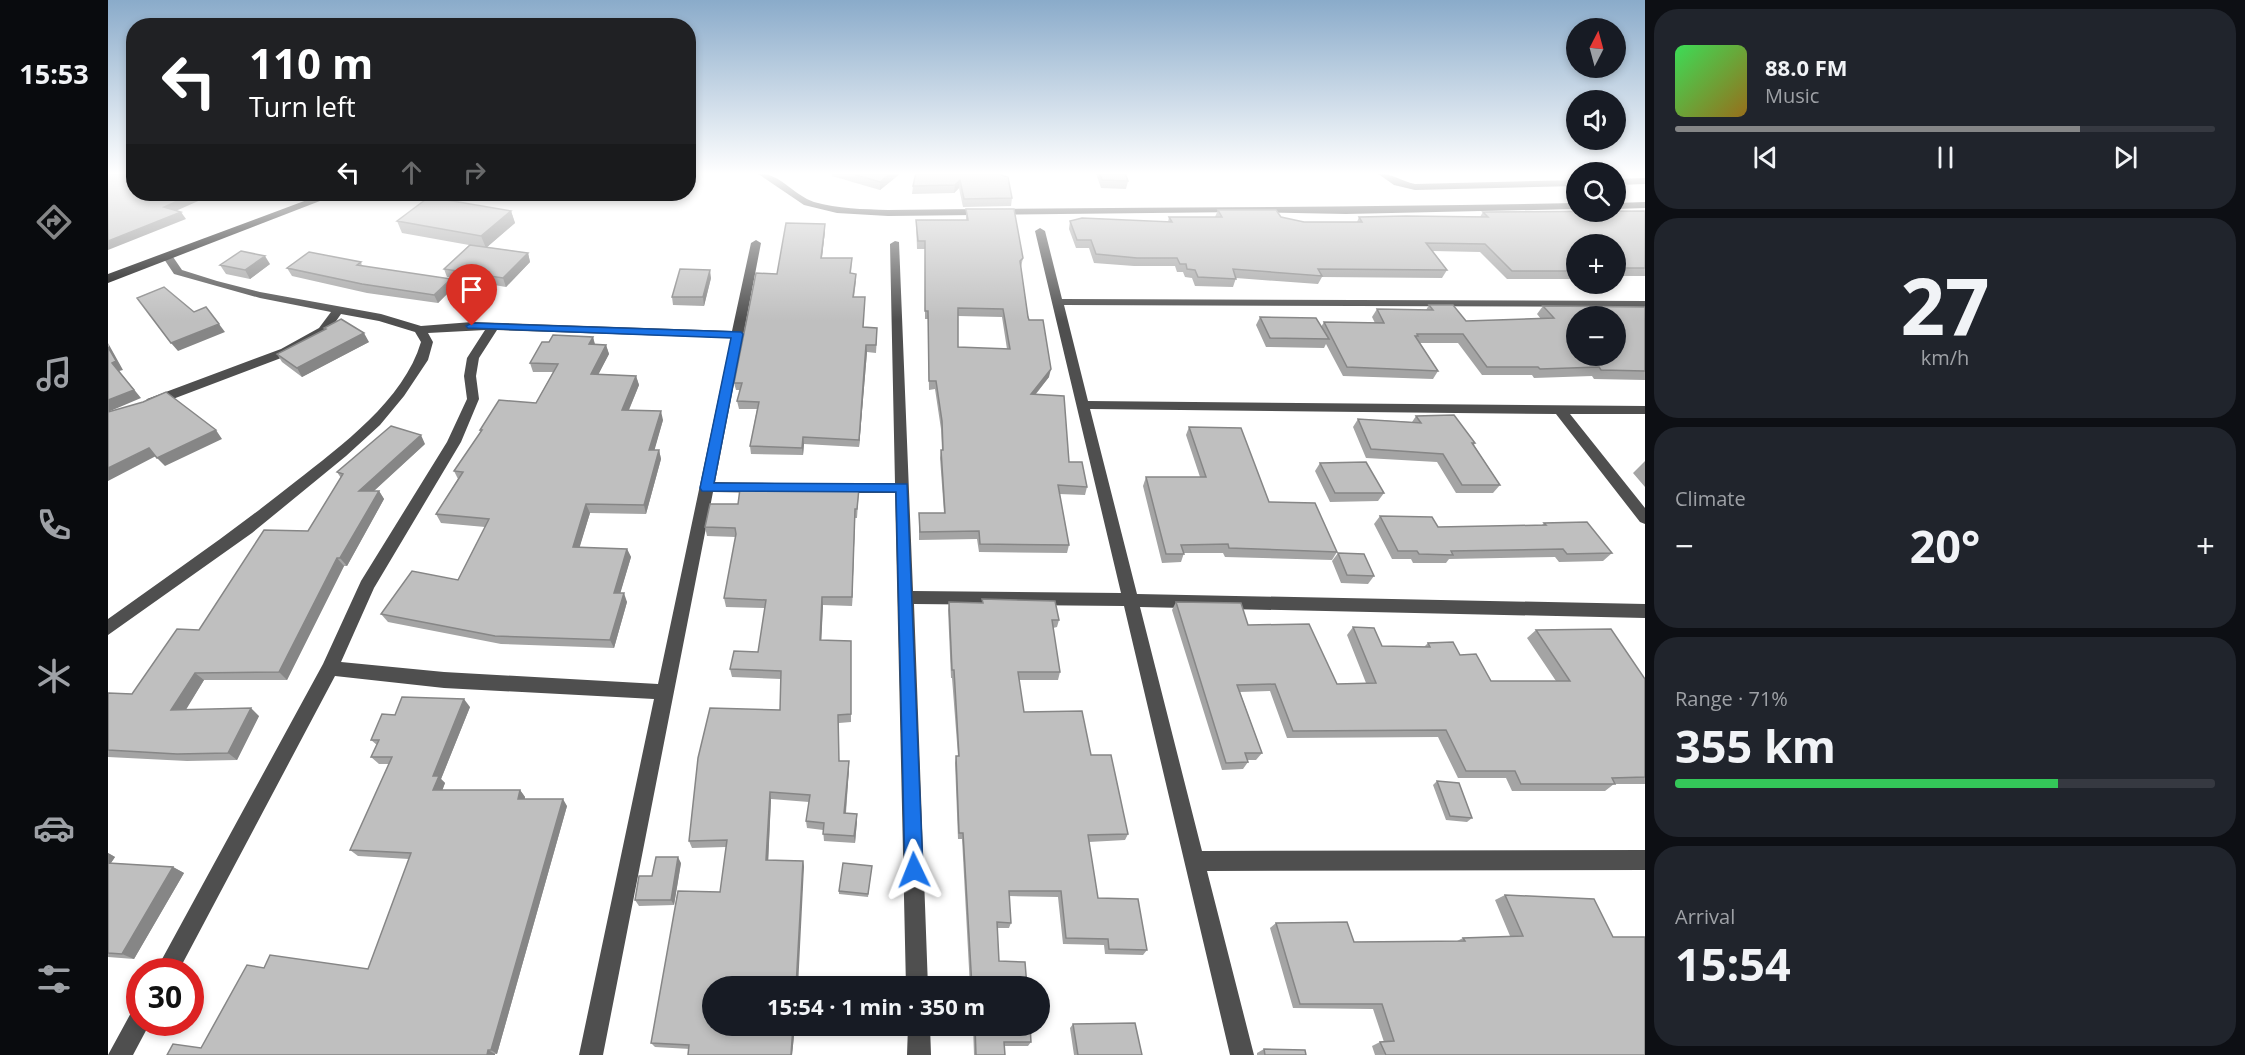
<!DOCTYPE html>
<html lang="en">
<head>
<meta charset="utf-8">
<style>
	:root { --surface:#171b24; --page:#20242c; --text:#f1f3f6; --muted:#9ea1a6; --line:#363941; --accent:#858687 }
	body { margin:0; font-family:"Open Sans",sans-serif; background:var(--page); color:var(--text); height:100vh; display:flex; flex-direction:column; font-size:22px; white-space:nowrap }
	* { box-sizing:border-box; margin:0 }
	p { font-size:20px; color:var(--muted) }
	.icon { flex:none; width:33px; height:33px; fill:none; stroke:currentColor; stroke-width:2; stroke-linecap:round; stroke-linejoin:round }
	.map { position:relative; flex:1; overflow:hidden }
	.drawer { display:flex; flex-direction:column; gap:9px; padding:9px; background:#0d0f14; width:600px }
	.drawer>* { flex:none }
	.top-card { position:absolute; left:18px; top:18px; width:570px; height:183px; border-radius:24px; box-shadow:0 3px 9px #0003; background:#202124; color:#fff; overflow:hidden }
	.needle { width:39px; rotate:6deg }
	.buttons { position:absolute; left:1458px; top:18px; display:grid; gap:12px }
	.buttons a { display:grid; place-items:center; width:60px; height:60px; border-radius:50%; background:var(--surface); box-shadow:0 3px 9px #0003; font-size:30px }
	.speed { position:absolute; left:18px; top:958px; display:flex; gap:12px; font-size:30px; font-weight:700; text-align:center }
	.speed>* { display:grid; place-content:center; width:78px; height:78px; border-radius:50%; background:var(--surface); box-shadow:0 3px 9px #0003; line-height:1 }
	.speed .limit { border:9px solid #d22; background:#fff; color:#111 }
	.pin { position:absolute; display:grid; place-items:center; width:51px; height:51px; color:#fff; margin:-62px -26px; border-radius:50% 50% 50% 0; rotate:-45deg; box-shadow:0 0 6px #0007 }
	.pin .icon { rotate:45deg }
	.me { position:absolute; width:66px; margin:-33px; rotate:358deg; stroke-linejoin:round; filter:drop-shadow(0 0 4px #0008) }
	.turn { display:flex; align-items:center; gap:21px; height:126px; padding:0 24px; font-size:27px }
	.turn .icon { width:78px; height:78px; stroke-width:2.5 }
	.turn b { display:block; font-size:42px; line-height:51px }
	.lanes { display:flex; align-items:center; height:57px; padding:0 24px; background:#0003; justify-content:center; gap:30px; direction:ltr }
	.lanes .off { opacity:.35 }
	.big { font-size:45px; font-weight:700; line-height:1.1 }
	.drawer .card { flex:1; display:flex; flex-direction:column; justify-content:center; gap:9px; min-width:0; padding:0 21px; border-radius:24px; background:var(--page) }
	.drawer .dial { align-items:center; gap:0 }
	.dial b { font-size:78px; line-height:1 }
	.song { display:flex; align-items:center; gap:18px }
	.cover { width:72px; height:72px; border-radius:9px; background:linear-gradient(135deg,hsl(130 70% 55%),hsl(40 70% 35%)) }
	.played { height:6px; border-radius:3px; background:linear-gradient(90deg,var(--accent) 75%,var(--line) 75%) }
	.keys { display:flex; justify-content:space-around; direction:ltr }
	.heat { display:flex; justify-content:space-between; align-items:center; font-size:33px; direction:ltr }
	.charge { height:9px; border-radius:4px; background:linear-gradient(90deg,#34c759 71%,var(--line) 0) }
	.trip { position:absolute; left:594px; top:976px; width:348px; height:60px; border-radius:30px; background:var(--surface); box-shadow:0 3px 9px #0003; font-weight:700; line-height:60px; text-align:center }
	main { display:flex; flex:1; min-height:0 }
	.menu { display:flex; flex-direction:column; width:108px; justify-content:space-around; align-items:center; background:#090b0e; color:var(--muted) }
	.menu .icon { width:42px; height:42px }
	.menu .selected { color:var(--accent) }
	.menu b { font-size:27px; color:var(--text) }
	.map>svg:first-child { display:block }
</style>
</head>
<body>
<main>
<nav class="menu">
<b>15:53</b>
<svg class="icon selected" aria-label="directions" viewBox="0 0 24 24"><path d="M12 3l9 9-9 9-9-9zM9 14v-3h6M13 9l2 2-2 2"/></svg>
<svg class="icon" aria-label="music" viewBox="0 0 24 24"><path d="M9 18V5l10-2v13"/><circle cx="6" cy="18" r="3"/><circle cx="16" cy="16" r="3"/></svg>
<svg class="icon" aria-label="phone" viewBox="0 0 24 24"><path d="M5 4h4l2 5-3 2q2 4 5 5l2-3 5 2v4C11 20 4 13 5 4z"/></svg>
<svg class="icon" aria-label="climate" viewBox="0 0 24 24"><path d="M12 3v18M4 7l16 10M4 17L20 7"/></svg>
<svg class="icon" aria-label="car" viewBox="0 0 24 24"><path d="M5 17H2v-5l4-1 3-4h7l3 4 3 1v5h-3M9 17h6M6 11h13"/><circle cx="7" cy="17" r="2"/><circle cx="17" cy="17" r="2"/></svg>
<svg class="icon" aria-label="filters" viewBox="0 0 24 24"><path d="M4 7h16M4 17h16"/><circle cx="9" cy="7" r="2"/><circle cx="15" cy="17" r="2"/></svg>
</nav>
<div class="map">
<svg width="1537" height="1055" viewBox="0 0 1537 1055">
	<rect width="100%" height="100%" fill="#fff"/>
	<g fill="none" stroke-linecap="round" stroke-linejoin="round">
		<path fill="#4f4f4f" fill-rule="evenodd" d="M649 173C672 173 685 195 706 202 730 209 755 209 780 210 1009 207 1239 208 1468 203V209L1238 214 1132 212 780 216 729 213 696 205Z
			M1269 173C1283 173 1293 181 1307 184L1468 180V186L1307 190 1286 185Z
			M1537 178V184L1508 185V179Z
			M1537 202V208L1508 209V203Z
			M932 228 937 231 954 299 1537 301V307L956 305 980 401 1537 406V414H1462L1537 508V524L1532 522 1448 414 982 409 1029 594 1537 604V618L1032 607 1094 851 1537 850V870L1099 871 1146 1055H1122L1016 606 806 604 820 987H798L787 493H700L693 488 700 483H787L782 244 787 241 791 242 805 591 1013 593 927 231Z
			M648 240 653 243 607 482 667 483 674 488 667 493 605 492 495 1055H471L546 699 336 688 227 676 70 972H47L215 664 253 581 339 442 359 399 356 376 359 358 377 330 320 333 325 342 320 360 296 396 272 425 238 456 144 533 0 635V619C63 574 127 530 187 482 233 446 296 400 313 342L307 332 271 321 233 314 219 334 181 355 49 405H39L37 402 39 399 173 349 211 328 223 312 152 298 66 274 54 256 55 254H63L74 270 109 281 152 292 273 314 313 326 364 322 624 331 643 243ZM389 330 623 338 550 684 336 672 233 662 266 588 353 442 371 399 368 376 371 358Z
			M32 1008V1023H42L25 1055H0L24 1011Z
			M800 1026H822L823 1055H799Z"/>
		<path fill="#000" fill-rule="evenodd" d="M215 194H230L0 283V274Z"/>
	</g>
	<path fill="#a4a4a4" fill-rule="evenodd" d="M724 173H793L772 190 724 176Z
		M886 173 904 198 903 206 855 207 851 188 846 193 804 194 805 186Z
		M988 173H1017L1020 181 1018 189 993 188Z
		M858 209 915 258 913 267 920 317 941 377 928 394 961 462 979 487 977 495 951 494 961 545 959 553 871 552 869 539 811 540V513H836L832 458 833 450H834L833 429 827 389 821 390 820 319H817V249H809L808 220H858ZM850 316 894 317 899 349 850 347Z
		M1110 210 1173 217 1196 222H1249L1251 217H1372L1375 212 1537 211V276H1508V244H1468V279H1399L1372 252 1325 251 1339 270 1334 278 1214 277 1210 284 1128 278 1125 287 1087 286 1084 278 1077 277 1075 272H1069L1067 266H1026L986 263 981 248H968L961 229 962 221 1060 222 1061 217H1107Z
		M403 211 407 223 379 247 420 253 422 262 398 287 339 277 336 269 361 245 294 233 289 221Z
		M717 231 714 258H744L743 273 748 281 746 297H757L755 327 769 335 768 353 759 352 751 447 696 444 695 455 643 454 642 446 649 409H631L629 401 632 390H628L626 383Z
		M253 262 254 266 343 279 346 287 330 303 259 293 184 276 179 268Z
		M162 264 142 279 118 274 112 265Z
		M603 278 596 306 565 305 564 297Z
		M1321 305 1358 321 1433 319 1429 314 1435 306 1537 307V380L1486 379 1484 376 1426 378 1424 375H1374L1350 343H1312L1330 371 1325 379 1235 376 1218 344 1216 348 1158 347 1148 325 1152 317 1213 327 1216 322 1267 323 1264 317 1269 309 1318 310Z
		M216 328 261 342 194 377 174 362 169 354 217 330Z
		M485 337 487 344 498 345 501 354 490 374 528 376 531 385 521 410 555 420 546 450H551L553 459 538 514 482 513 471 548 519 549 523 557 512 593 519 602 506 648 393 644 280 622 273 614 350 580 377 527 333 523 328 514 350 479 346 471 373 432 372 430 428 403 445 372H425L422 363 441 342Z
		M1308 416 1367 443 1366 445 1392 485 1385 493H1348L1329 462 1258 458 1245 427 1250 419 1304 422Z
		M1081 427 1161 502 1229 552 1224 560 1117 557 1115 553H1076L1073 562 1054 563 1035 486 1038 477H1092L1078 435Z
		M317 444 266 491H271L276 499 239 566H236L179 680H96L77 710 151 716 129 760 79 761 0 757V693L24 694 91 630 200 531 233 478 229 472Z
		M1537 461V487L1525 473Z
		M1212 463 1276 493 1270 501 1222 502 1207 471Z
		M751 488 749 518H747L744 606 715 605 713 640 743 641V722L731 723V761H741V769L738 813 749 814V821L747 843 716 841 715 830 699 828 698 821 701 802 663 799 660 860 695 861 696 867 604 1026H687L684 1055 547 1047 543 1043 612 892 618 847 584 848 581 841 672 710 673 679 624 677 622 669 650 652 657 608 618 607 616 598 628 537 599 536 597 527 630 504Z
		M1272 516 1330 527 1434 525 1436 523 1504 553 1495 561 1451 562 1447 557 1341 559 1338 563H1305L1303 559H1284L1266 524Z
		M1230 553 1266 576 1260 584 1233 583 1224 561Z
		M874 599 951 620 949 627 945 628 952 672 950 680H911L916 712 983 755 1020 834 1017 840 981 842 990 898 1039 950 1035 955 997 954 996 945 955 944 950 897 901 896 903 923 901 928H889L891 961 919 987H862L854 839H850L847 763 848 756H850L844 678H843L840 610 841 602 874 603Z
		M1068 602 1140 625 1229 684 1258 683 1239 635 1245 627 1274 646 1316 647 1320 643 1352 655 1383 681H1448L1419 638 1428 630 1537 679V784H1506L1497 791H1404L1398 778H1350L1330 737 1179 738 1162 691 1132 692 1154 753 1148 760H1140V762L1135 769 1114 770 1064 610Z
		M362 707 333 779 337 783 334 790H412L417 797V799L459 806 389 1054H387V1055H59L93 1048 156 968 260 969 301 859 250 856 242 850 281 764H271L263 757 269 745 263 740 287 715Z
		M1329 781 1364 818 1359 822 1338 820 1325 785Z
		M0 853 7 857 3 863 65 867 76 873 26 959 0 957Z
		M573 863 566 905 531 906 527 900 544 876Z
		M764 866 760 897 731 894V891Z
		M1397 895 1537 1055H1267L1264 1046 1272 1042H1276L1265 1009 1185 1008 1162 928 1168 923 1246 942 1349 941 1355 938 1402 936 1387 900Z
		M965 1024 1034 1055H966L962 1028Z
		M865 1026H922L923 1042 920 1046H896L897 1055H866Z
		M1156 1049 1198 1055H1149V1053Z"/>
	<path fill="#868686" d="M783 173H793L772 190V182Z
		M852 180 851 188 846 193 847 185Z
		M85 194H106L61 214 56 207Z
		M403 211 407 223 378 248 373 236Z
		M73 212 78 219 0 250V241Z
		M717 224V231L713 265V258Z
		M420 253 422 262 398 287 395 278Z
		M157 256 162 264 142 279 137 270Z
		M602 270 603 278 596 306 595 297Z
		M343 279 346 287 330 303 326 295Z
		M111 324 117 332 70 351 63 343Z
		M256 333 261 342 194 377 189 368Z
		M485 337 487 346 481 344Z
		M0 343 15 370 11 371 33 398 0 412V400L4 363Z
		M498 345 501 354 486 383 483 374Z
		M758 345 759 352 751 447V440Z
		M943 369 941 377 921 402 923 394Z
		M528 376 531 385 517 419 514 410Z
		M553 411 555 420 544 459 541 450Z
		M108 430 114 439 57 466 49 458Z
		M313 435 317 444 257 499 251 491Z
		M695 437 696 444 695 455 694 448Z
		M41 448 48 456 0 481V468Z
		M551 450 553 459 538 514 536 505Z
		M271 491 276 499 239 566 232 558Z
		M478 504 482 513 469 556 465 547Z
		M747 509V518L744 606V597Z
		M519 549 523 557 510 601 506 593Z
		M229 558 236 566 179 680 171 672Z
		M516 593 519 602 506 648 502 640Z
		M714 597 715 605 713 648 712 640Z
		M87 673 96 680 73 718 63 710Z
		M356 699 362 707 333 779 337 783 332 797 325 790V776Z
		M143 708 151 716 129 760 120 753Z
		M741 761V769L737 820 736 813Z
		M412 790 417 797 415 806 410 799Z
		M662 792 663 799 660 866 658 860Z
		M455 799 459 806 389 1054 383 1050Z
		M749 814V821L747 843 746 836Z
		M0 853 7 857 0 867Z
		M570 857 573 863 566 905 563 900Z
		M695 861 696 867 690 987H688Z
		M65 867 76 873 26 959 14 954Z
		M685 1026H687L684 1055H683Z
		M380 1050 387 1054V1055H379Z"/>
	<path fill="#bfbfbf" stroke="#868686" stroke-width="1.5" fill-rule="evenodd" d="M0 173H26V194H85L56 207 73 212 0 241Z
		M742 173H783L772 182Z
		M808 173H886L900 177 904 198 856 199 852 180 847 185 805 186Z
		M992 173H1017L1020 181 994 180Z
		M321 197 403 211 373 236 289 221Z
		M858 209H906L915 258 912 261 920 317 921 320H935L943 369 923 394 956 396 961 462H974L979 487 950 485 961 545 872 544 871 531 812 532 811 513H837L833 450H835L834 421 828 381H821L820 311H817V241H810L808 220H860ZM850 308 895 309 902 349 850 347Z
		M1110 210H1168L1173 217 1196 222H1254L1251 217 1298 216 1380 217 1375 212 1537 211V268H1508V244H1468V271H1404L1377 244 1318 243 1339 270 1210 269 1214 276 1125 269 1128 279 1090 277 1087 270 1079 269 1078 264H1072L1069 258H1029L988 254 983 240H969L962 221 974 218 1064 222 1061 217H1114Z
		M678 223 717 224 713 258H744L742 273 748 274 745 297H757L755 327 769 328 768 345H758L751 440 695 437 694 448 642 446 651 402 629 401 634 383H626L648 273 669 274Z
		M362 245 420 253 395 278 336 269Z
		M133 251 157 256 137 270 112 265Z
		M201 252 253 262 249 265 343 279 326 295 254 284 179 268Z
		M572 269 602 270 595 297H564Z
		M56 287 86 312 98 307 111 324 63 343 29 298Z
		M1321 305H1345L1358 321 1446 318 1435 306 1537 307V371L1493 370 1491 367 1432 369 1430 367H1379L1355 334H1309L1310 336H1307L1330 371 1239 367 1216 322 1276 323 1269 309 1325 310ZM1468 316H1508V356H1468Z
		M1152 317 1208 318 1221 339 1162 338Z
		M233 319 256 333 189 368 169 354 218 329 216 328Z
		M445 335 485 337 481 344 498 345 483 374 528 376 514 410 553 411 541 450H551L536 505 478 504 465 547 519 549 506 593H516L502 640 387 636 273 614 304 571 350 580 381 519 328 514 355 472 346 471 374 430H372L391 400 428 403 450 364 422 363 434 342H441Z
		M0 347 8 361 4 363 26 390 0 400Z
		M58 392 108 430 49 458 41 448 0 468V412L35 402Z
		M1346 415 1367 443H1364L1392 485H1354L1335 454 1263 449 1250 419 1313 423 1308 416Z
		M283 426 313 435 251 491H271L232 558H229L171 672 87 673 63 710 143 708 120 753 69 754 0 750V693L24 694 69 629 91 630 156 530 200 531 235 474 229 472Z
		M1081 427 1133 428 1161 502 1207 503 1229 552 1121 548 1120 544 1073 545 1076 554H1058L1038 477H1098Z
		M1258 462 1276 493H1227L1212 463Z
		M656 487 751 488 749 509H747L744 597H714L712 640 743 641V714L730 715 731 761H741L736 813 749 814 746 836 715 834 716 823 698 821 702 795 662 792 658 860 695 861 688 987H604V1026H685L683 1055H580L581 1045 543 1043 570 891 612 892 619 840 581 841 590 758 602 708 672 710 673 671 622 669 626 651 650 652 658 600 616 598 628 534 627 528 597 527 602 504H630L632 489Z
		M1272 516 1324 517 1330 527 1438 525 1436 523 1479 522 1504 553 1459 554 1455 549 1343 551 1345 555 1311 554 1309 551H1290Z
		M1230 553 1256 554 1266 576 1239 575Z
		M874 599 947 601 951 620H944L952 672H910L916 712 974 711 983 755H1003L1020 834 980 835 990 898 1030 899 1039 950 1001 949 1000 939 958 938 953 891H901L903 923 889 922 891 961 917 962 919 987H864L855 833H851L848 756H851L846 670H844L841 602 875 603Z
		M1068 602 1133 603 1140 625 1201 624 1229 684 1268 683 1245 627 1266 628 1274 646 1322 647 1320 643 1345 642 1352 655 1368 654 1383 681H1462L1428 630 1503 629 1537 679V777L1504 778 1507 784H1413L1407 771H1358L1338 730 1185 731 1167 684 1129 685 1154 753H1137L1140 762 1118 763Z
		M294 697 356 699 325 776H331L325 790H412L410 799H455L383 1050H380L379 1055H59L65 1044 93 1048 139 965 156 968 162 955 260 969 303 853 242 850 284 757H263L271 740H263L274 714 287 715Z
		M1329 781 1351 783 1364 818 1342 816Z
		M548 857H570L563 900H527L531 876H544Z
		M0 863 65 867 14 954 0 953Z
		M735 863 764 866 760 894 731 891Z
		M1397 895 1486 899 1505 937H1537V1055H1278L1272 1042 1286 1041 1274 1004H1192L1168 923 1239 922 1246 942 1357 941 1355 938 1415 936Z
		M1027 1023 1034 1055H970L965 1024Z
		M867 1026H922L923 1042H896L897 1055H868Z
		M1156 1049 1197 1050 1198 1055H1157Z"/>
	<linearGradient id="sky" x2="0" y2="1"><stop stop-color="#8aabca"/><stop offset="0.54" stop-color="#fff"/><stop offset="1" stop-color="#fff" stop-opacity="0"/></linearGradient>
	<rect width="1537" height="321" fill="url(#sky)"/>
	<path fill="#1a73e8" stroke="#114b97" stroke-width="1.5" d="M364 323 633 332 635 334 606 483 799 484 815 870 812 877 806 880 799 877 797 870 788 492 594 491 592 488 623 338 360 328 358 326Z"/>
</svg>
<div class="buttons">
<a><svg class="needle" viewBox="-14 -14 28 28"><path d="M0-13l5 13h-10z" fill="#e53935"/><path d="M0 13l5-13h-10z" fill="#9ea1a6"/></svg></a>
<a><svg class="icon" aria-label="sound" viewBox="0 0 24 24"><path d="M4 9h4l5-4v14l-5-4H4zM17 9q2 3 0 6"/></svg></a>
<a><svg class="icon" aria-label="search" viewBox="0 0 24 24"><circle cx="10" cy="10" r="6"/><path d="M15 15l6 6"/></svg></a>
<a>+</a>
<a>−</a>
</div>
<div class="speed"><div class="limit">30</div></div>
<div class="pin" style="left:364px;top:326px;background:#d93025"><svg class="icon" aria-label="arrive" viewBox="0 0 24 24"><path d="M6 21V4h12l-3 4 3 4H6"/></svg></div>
<svg class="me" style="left:806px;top:870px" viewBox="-20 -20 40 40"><path d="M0-17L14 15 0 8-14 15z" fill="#1a73e8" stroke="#fff" stroke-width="4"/></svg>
<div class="trip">15:54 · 1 min · 350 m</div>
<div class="top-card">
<div class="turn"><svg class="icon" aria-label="left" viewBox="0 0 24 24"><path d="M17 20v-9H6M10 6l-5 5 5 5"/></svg><div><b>110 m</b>Turn left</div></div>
<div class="lanes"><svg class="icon" aria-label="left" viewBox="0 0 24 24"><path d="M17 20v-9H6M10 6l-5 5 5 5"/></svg><svg class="icon off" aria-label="ahead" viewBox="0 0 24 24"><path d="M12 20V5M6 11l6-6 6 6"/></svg><svg class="icon off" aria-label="right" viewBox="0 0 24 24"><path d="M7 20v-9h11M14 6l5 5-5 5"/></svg></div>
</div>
</div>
<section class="drawer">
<div class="card">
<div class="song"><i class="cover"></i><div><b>88.0 FM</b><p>Music</p></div></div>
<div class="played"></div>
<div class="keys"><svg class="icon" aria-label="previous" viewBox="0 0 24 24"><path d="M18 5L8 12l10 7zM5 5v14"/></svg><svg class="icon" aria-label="pause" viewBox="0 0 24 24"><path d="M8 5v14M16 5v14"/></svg><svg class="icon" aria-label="next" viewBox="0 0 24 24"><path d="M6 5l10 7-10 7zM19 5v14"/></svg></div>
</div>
<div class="card dial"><b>27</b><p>km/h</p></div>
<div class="card"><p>Climate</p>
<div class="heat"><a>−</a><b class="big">20°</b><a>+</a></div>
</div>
<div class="card"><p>Range · 71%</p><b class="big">355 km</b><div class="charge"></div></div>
<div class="card"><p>Arrival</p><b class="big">15:54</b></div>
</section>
</main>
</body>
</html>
